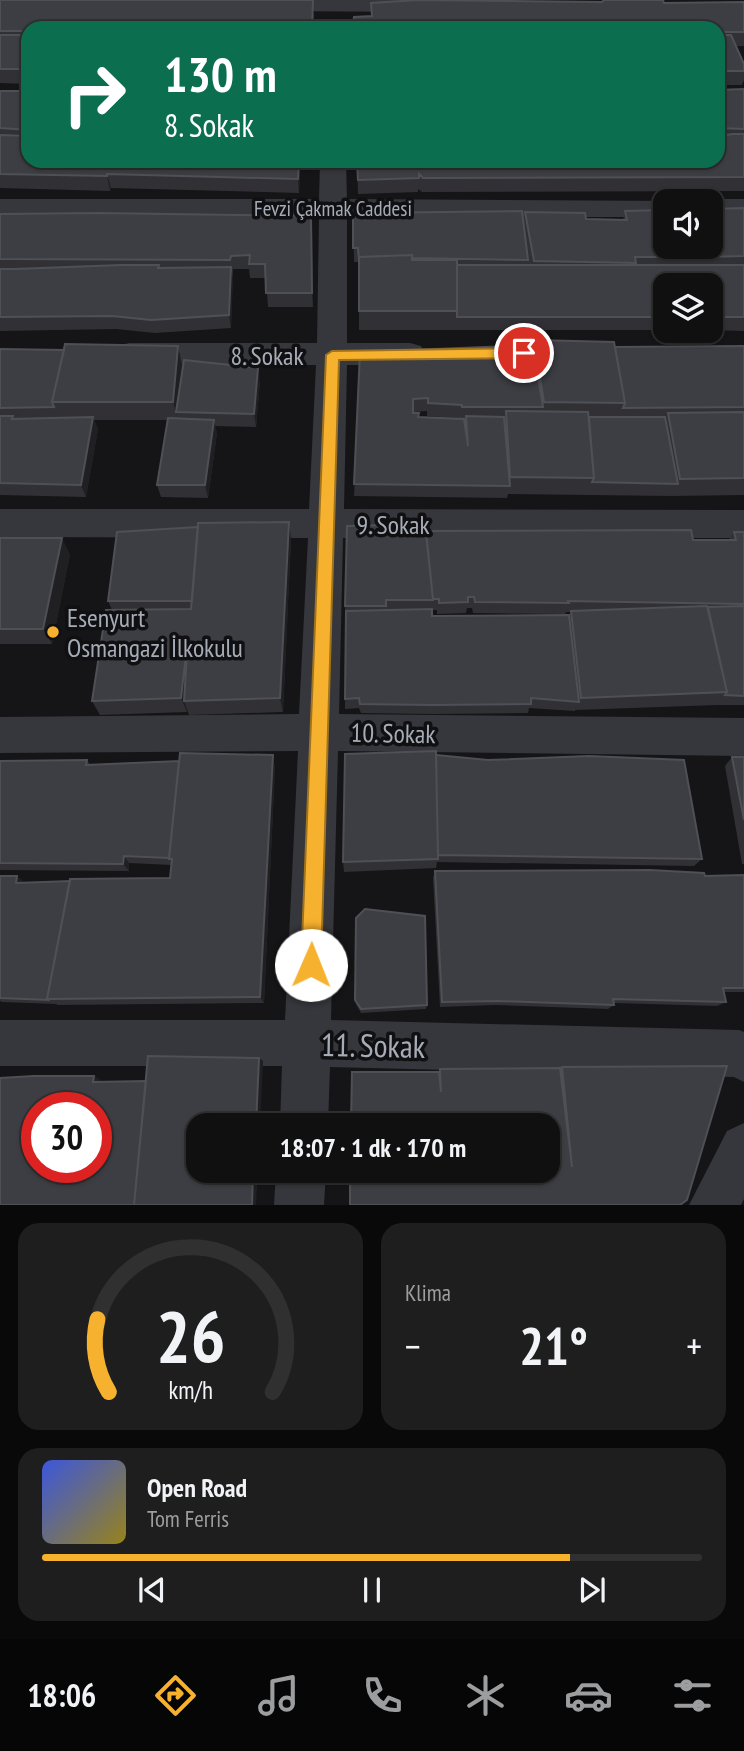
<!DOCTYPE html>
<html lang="tr">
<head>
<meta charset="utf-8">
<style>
	:root { --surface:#101011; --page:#1e1e1f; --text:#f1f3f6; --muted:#9c9d9f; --line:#303031; --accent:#f6b12e }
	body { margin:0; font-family:"PT Sans Narrow",sans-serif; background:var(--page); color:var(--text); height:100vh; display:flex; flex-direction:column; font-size:26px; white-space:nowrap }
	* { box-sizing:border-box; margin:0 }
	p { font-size:23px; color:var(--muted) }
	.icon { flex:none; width:38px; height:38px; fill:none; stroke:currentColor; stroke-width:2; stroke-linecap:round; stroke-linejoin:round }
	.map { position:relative; height:1205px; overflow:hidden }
	.side { display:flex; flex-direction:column; gap:18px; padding:18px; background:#090909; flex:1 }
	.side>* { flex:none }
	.banner { position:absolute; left:21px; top:21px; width:704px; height:147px; border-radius:21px; box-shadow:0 2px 5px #0004,0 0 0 2px var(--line); background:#0b6e4f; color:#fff; overflow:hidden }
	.fabs { position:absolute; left:653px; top:189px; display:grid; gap:14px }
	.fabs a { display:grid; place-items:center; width:70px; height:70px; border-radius:14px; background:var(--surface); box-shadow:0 2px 5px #0004,0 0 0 2px var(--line); font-size:35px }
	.speed { position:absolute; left:21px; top:1092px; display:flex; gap:14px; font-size:35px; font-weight:700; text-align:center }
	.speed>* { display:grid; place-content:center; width:91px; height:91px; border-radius:50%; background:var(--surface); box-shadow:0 2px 5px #0004,0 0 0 2px var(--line); line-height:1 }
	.speed .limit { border:10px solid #d22; background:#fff; color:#111 }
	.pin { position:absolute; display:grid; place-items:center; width:60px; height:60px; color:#fff; margin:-30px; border:4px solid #fff; border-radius:50%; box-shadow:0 2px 7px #0007 }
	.me { position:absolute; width:77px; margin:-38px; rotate:1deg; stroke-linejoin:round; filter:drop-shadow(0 0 5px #0008) }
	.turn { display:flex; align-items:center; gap:24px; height:147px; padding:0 28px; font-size:32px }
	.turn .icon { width:91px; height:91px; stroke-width:2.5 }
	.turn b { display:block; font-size:49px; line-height:60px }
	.big { font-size:52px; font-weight:600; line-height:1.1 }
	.side .widget { flex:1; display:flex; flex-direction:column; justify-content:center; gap:10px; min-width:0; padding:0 24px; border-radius:21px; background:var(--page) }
	.side .dial { align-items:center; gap:0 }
	.dial svg { height:182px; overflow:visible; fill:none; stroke:var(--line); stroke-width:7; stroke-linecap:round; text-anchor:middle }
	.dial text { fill:var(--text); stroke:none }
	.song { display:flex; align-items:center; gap:21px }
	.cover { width:84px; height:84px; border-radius:10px; background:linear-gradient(135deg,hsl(230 70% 55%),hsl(50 70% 35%)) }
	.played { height:7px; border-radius:4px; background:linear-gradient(90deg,var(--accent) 80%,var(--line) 80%) }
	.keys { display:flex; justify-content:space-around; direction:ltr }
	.heat { display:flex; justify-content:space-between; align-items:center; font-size:38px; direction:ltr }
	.side .tiles { flex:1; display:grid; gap:18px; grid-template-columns:1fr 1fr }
	.widget:last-child { grid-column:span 2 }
	.trip { position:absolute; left:186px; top:1113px; width:374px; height:70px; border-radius:21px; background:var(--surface); box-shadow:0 2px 5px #0004,0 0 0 2px var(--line); font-weight:600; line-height:70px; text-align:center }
	.dock { display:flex; height:112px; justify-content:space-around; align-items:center; background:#060607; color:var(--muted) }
	.dock .icon { width:49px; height:49px }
	.dock .active { color:var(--accent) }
	.dock b { font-size:32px; color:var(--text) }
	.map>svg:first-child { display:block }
</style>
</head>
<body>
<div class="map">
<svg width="744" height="1205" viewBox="0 0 744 1205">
	<rect width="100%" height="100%" fill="#151517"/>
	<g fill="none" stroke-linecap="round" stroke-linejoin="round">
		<path fill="#36373c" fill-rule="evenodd" d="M257 0H429L432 5 421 12 266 11 258 9 255 4Z
			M320 161H346L347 199 673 201H665V217H347V343H410L421 346 425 354 421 362 410 365H347L344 509 744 510V538H343L339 714 744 718V756L338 751 331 1020 739 1030 744 1032V1082L734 1077 330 1067 328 1125H280L282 1066H0V1020H285L298 751 0 753V717L299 714 308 538 0 537V509H309L316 365H129L118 362 114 354 118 346 129 343H317L319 217H0V199H319Z
			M710 199H744V217H710V201H702Z
			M744 1123V1199L741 1205H689L727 1131Z
			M276 1171H326L324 1205H274Z"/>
	</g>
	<path fill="#313135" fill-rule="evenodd" d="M0 0 314 14 313 28H28V84L0 83Z
		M744 2V46H736L744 64V80L742 85H718V28L371 16V3Z
		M744 89V191L422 192 418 189V192L358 194 357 161H718V90Z
		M0 91H28V161H300L299 193 111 188 110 191 0 188Z
		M744 208V331L710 330V285H665V330H456V328V330H359V272L358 262H354L353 213 523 224 525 212 586 219 623 220 625 211Z
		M0 214 312 230 313 307H268L266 278H250L249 269H233L231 328 155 333 116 329 0 331Z
		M534 340 615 347 744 346V495L672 496 508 494 507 498 354 496 360 352 533 346ZM427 411V416L460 418 461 419 419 417 413 412Z
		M178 346 182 365 181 379 260 381 256 427 215 426 217 433 208 498 161 497 157 485 167 420H94L98 429 86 497 0 495V349L64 350Z
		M426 531 693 540H729L734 532H744V705H718L575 710V711L529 708 528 713 431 714 361 713 359 708 345 709V606ZM467 608H472L473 613 565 614 566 612H571L569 616H432V610H437V614L466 613Z
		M0 538 70 554 52 644H0Z
		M291 539 283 712 189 715 187 709V712L100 715 92 701 112 610 108 601Z
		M436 755 702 859 694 866 437 862 436 868 344 872 343 862Z
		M732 757H744V864H742L725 766Z
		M87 760 90 765 275 767 264 1003 58 1005 56 1004 2 1002 0 1001V876L24 883 170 878 171 865 129 863V871L0 870V761Z
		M435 871 705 876 744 875V992H724L726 1002 717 1006 614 1003V1005L608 1009 495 1005 440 1007 433 878Z
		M355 1000 427 1005 426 1009 361 1013 356 1004Z
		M562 1067 680 1205 351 1125 439 1072 440 1069 559 1068Z"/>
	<path fill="#202023" d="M299 161H300L299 193 298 179Z
		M107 174 111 188 110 191 107 176Z
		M311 216 312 230 313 307 312 293Z
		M231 267 233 280 231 328 229 315Z
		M178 346 182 365 178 412H176L178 420 173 402Z
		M258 368 260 381 256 427 254 414Z
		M93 417 98 429 86 497 81 485Z
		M214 420 217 433 208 498 205 485Z
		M289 522 291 539 283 712 280 698Z
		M62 538 70 554 52 644 43 629Z
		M188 637 184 701 187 709V712L181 698Z
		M273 755 275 767 264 1003 260 997Z
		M124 856 129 863V871L123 864Z
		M17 876 25 883H16Z
		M259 1058 263 1061 260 1125H256Z
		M94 1076 100 1079V1084L93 1082Z
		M253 1171H258L256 1205H252Z"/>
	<path fill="#3d3e43" stroke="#4e5055" stroke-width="2" fill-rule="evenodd" d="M0 0H313L312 28H28V31H0Z
		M418 0 602 2 604 0H663L664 3 744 2V32H718V28H353L354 17 372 16 371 3Z
		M0 35H28V69H0Z
		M718 35H731L744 64V71H718Z
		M744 89V129L718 128V90Z
		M0 91H28V130L0 128Z
		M733 134H744V177L423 178 419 174V178L358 180 357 161H718V136Z
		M0 135 28 136V161H299L298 179 107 174V176L0 174Z
		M744 208V256L705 257 702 247H710V209Z
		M665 210V247H701L704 257H635L636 263 534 261 525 212 585 213 586 219 627 220 625 211Z
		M522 211 528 260 412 258V255L359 257V260L358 248H353V213Z
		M98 213 311 216 312 293H266L265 264H249L250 255 231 256 230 260 0 259V214Z
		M412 255V260H457V311H359V257Z
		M122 265H159L158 268 231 267 229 315 151 320 112 316 0 317V269H14Z
		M457 265H744V317H710V285H665V317H457Z
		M534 340 614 342 625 403 544 402Z
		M65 344 178 346 173 402H52Z
		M533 345 543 407H462V405L428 403V398L413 399V413H419L418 417 464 419 468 446 466 416 504 417 510 486 354 484 360 352Z
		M744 346V407L623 408 625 403 615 347Z
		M0 349 64 350 52 402 54 407 0 408Z
		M184 360 258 368 254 414 176 412Z
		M506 411 588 412 594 478 510 477Z
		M744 412V478L680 479 668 413Z
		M0 416H13L12 419 93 417 81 485 0 483Z
		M589 417H665L678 484 592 482 594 478Z
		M168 418 214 420 205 485H157Z
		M289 522 280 698 184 701 188 637 181 698 92 701 106 610 191 609 198 523Z
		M425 524 433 600H386V606H345L347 526Z
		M198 527 192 601H108L117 532Z
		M691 530 693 540H736L734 532H744V604L568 601 569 603 475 602 474 597H468V602L439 603V599H433L426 531Z
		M0 538H62L43 629H0Z
		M707 606 727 692 581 698 571 611Z
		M744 606V696L725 695 727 692 708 607Z
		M432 609V616L569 615 579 702 531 698V704L432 705 360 704 359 698 345 699 346 611Z
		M436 751 438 859 343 862 345 754Z
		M180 753 273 755 260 997 47 999 70 879 170 878 172 859H169Z
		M436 755 488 760 589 756 684 760 702 859 438 855Z
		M732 757H744V820Z
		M87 760 86 765 179 761 169 858 124 856 123 864 0 863V761Z
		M650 870 704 873 705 876 744 875V988H723L726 1002 613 999 614 1005 498 1001 442 1002 435 871Z
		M0 876H17L16 883 70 881 47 999 48 1000 0 998Z
		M365 909 425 916 427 1005 361 1009 355 1000 356 918Z
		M148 1056 259 1058 256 1125H198V1171H253L252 1205H134Z
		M727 1066 687 1200 680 1205H350V1171H548V1125H351L352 1072H439L441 1092 440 1069 560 1068 572 1167 562 1067Z
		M34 1076H94L93 1082 146 1081 134 1205H0V1078ZM37 1108H96V1167H37Z"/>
	<path fill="#f6b12e" stroke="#a0731e" stroke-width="2" d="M524 348 531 353 524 358 339 360 321 965 318 972 311 975 304 972 301 965 326 355 332 351Z"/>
	<circle fill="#f6b12e" stroke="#101012" stroke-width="2.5" cx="53" cy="632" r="7"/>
	<g text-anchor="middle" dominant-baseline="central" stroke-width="7" stroke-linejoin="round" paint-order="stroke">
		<g font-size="21" fill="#a6acb7" stroke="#101012">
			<text x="333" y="208">Fevzi Çakmak Caddesi</text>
		</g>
		<g font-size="26" fill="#a6acb7" stroke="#101012">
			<text x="267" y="355">8. Sokak</text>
			<text x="393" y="524">9. Sokak</text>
			<text transform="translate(393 733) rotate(1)">10. Sokak</text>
		</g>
		<g font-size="26" fill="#a6acb7" stroke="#101012" text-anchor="start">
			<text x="67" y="617">Esenyurt<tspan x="67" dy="30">Osmangazi İlkokulu</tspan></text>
		</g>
		<g font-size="32" fill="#a6acb7" stroke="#101012">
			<text transform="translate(373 1045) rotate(1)">11. Sokak</text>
		</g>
	</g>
</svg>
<div class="fabs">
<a><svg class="icon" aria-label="sound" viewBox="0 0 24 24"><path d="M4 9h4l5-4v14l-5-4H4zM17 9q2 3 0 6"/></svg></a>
<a><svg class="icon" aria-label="layers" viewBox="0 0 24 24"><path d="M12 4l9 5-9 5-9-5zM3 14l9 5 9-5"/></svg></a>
</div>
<div class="speed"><div class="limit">30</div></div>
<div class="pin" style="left:524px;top:353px;background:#d93025"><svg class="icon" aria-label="arrive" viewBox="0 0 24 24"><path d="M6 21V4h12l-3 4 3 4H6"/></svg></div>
<svg class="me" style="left:311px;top:965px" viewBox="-20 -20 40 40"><circle r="19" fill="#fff"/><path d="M0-13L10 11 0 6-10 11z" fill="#f6b12e"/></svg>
<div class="trip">18:07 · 1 dk · 170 m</div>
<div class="banner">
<div class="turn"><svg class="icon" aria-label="right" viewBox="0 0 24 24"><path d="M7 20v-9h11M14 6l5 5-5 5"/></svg><div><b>130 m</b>8. Sokak</div></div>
</div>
</div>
<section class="side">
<div class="tiles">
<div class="widget dial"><svg viewBox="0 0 100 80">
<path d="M14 69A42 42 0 1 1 86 69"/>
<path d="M14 69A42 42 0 0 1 9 37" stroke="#f6b12e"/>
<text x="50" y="56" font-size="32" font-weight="700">26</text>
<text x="50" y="72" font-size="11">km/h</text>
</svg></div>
<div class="widget"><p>Klima</p>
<div class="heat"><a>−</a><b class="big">21°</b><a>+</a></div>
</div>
<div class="widget">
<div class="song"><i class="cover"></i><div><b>Open Road</b><p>Tom Ferris</p></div></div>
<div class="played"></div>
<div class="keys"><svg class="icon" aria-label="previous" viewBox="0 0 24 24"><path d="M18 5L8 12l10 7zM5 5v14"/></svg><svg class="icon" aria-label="pause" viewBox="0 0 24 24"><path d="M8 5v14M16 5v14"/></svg><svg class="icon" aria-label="next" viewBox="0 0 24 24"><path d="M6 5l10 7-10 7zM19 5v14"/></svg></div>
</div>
</div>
</section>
<nav class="dock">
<b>18:06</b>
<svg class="icon active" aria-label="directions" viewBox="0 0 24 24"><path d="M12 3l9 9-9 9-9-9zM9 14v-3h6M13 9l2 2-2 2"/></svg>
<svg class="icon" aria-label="music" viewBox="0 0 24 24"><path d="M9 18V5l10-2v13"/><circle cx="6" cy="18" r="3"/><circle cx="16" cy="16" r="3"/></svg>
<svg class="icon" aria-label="phone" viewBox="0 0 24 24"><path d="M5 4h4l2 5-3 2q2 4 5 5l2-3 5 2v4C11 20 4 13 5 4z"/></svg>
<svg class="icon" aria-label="climate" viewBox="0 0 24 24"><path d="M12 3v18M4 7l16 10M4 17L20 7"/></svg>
<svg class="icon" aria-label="car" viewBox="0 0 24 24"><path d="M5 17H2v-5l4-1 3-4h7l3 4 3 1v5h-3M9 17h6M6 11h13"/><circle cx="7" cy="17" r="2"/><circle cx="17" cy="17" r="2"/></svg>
<svg class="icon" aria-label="filters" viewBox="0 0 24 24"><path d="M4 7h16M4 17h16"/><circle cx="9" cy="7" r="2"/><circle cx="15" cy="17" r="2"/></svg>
</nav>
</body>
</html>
